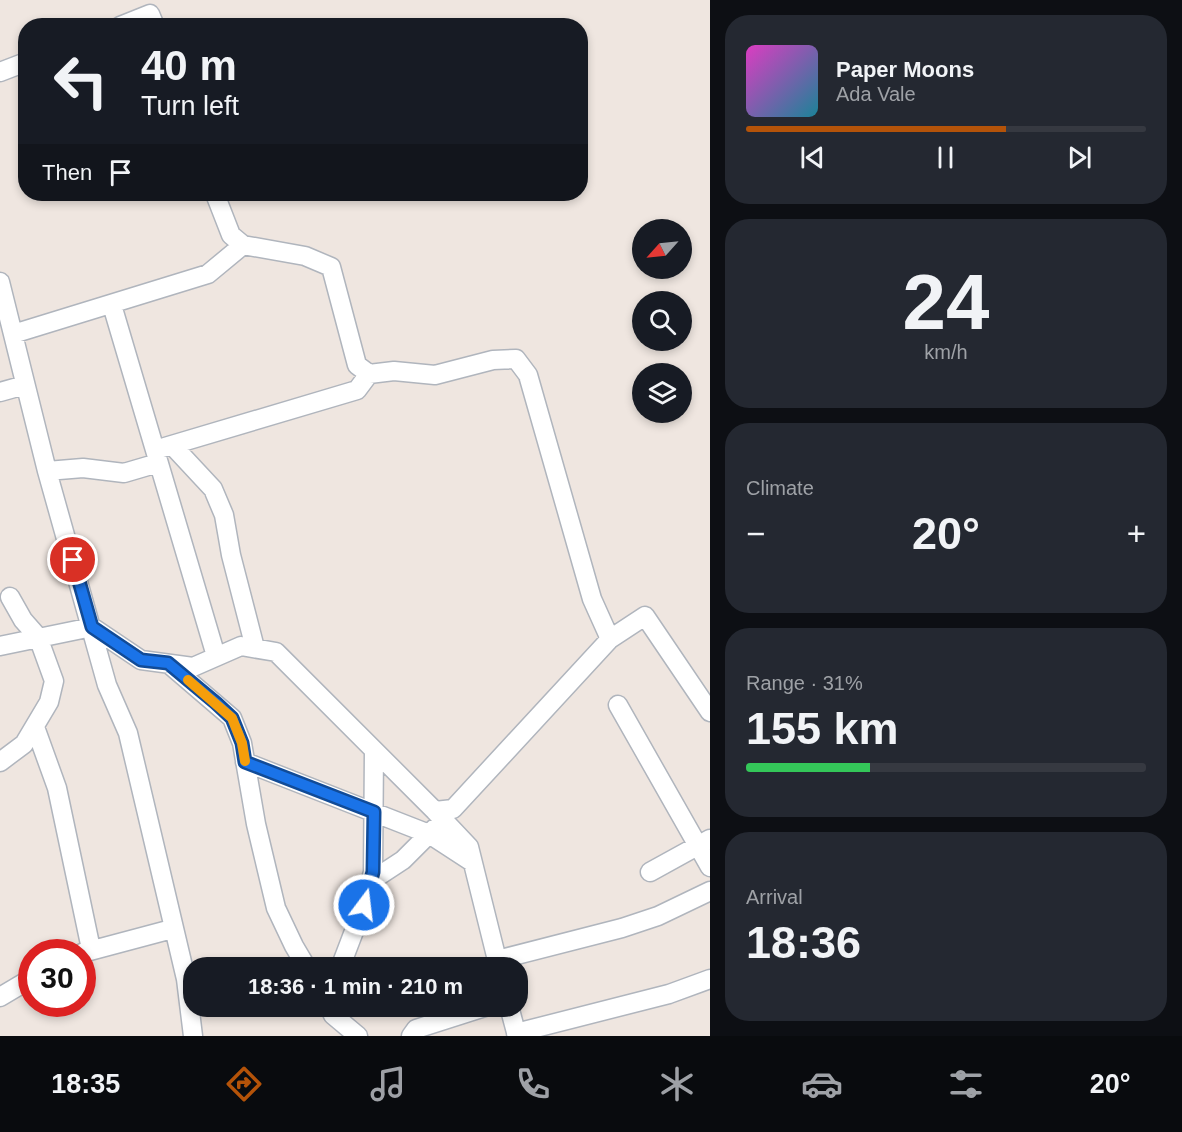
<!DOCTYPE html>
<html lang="en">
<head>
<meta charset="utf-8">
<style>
	:root { --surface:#171b24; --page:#242831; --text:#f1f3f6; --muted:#9ea1a6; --line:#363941; --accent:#b45309 }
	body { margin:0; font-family:Helvetica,sans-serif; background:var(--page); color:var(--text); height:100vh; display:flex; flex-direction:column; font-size:22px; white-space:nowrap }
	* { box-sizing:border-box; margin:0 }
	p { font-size:20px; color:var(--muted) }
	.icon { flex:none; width:33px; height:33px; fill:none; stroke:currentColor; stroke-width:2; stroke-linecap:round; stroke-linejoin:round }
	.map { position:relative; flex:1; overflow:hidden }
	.drawer { display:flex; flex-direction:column; gap:15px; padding:15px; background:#0d0f14; width:472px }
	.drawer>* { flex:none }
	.banner { position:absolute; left:18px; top:18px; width:570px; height:183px; border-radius:24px; box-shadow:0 3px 9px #0003; background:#171b24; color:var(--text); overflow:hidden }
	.needle { width:39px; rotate:243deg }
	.tools { position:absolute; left:632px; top:219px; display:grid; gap:12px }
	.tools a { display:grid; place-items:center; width:60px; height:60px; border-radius:50%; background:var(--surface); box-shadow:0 3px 9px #0003; font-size:30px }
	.speed { position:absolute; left:18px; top:939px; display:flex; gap:12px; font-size:30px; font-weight:700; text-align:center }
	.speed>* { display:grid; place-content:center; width:78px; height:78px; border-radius:50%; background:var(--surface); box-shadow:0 3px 9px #0003; line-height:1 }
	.speed .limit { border:9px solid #d22; background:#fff; color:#111 }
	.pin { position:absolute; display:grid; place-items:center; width:51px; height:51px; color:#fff; margin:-26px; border:3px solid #fff; border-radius:50%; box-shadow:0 2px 6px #0007 }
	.me { position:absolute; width:66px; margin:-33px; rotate:15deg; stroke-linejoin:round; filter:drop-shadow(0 0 4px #0008) }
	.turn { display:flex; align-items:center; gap:21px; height:126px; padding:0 24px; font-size:27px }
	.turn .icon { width:78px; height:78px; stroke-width:2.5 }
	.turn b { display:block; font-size:42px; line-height:51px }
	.then { display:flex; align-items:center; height:57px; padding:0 24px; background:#0003; gap:12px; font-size:22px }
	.big { font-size:45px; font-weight:700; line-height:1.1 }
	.drawer .widget { flex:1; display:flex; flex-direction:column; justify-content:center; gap:9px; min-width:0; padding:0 21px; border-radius:24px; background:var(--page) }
	.drawer .dial { align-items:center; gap:0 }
	.dial b { font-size:78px; line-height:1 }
	.song { display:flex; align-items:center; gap:18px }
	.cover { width:72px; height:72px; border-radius:9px; background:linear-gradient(135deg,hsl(310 70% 55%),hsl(190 70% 35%)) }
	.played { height:6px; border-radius:3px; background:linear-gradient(90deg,var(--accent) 65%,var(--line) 65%) }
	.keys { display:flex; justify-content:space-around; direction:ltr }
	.heat { display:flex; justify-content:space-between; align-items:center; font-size:33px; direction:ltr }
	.charge { height:9px; border-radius:4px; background:linear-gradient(90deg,#34c759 31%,var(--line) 0) }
	.trip { position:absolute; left:183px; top:957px; width:345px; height:60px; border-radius:24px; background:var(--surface); box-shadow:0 3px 9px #0003; font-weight:700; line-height:60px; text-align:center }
	.dock { display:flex; height:96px; justify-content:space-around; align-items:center; background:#090b0e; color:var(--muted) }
	.dock .icon { width:42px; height:42px }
	.dock .active { color:var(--accent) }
	.dock b { font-size:27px; color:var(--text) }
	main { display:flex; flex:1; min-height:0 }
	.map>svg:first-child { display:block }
</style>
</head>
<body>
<main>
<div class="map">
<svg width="710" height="1036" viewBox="0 0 710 1036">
	<rect width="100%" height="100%" fill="#efe6e0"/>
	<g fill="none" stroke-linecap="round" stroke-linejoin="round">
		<defs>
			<path id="minor" d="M120 26 150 14 155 26
				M0 72 26 62
				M215 194 231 235 243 245 305 256 331 267 357 365 369 374 394 371 435 375 493 360 516 359 528 375 592 599 610 639
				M0 282 47 471 107 685 128 733 186 979 193 1036
				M112 305 216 656
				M13 334 208 274 243 245
				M0 392 25 385
				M172 445 213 489 224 515 231 555 255 648
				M155 450 357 390 369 374
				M47 471 83 468 124 473 158 463
				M0 646 92 627 141 660 193 667 241 646 276 652 435 811 453 809 610 639 645 616 710 712
				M169 664 232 718 242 743 256 824 276 908 294 946 307 968
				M618 705 710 867
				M35 727 57 788 91 949
				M0 762 24 744 49 702 54 681 38 637 23 620 10 597
				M245 762 429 834 472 862
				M435 811 469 847 499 968
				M650 872 710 839
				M371 881 403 860 435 828
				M82 953 172 929
				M497 960 622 928 658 916 710 891
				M340 968 364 905 373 872 374 750
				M0 997 32 978
				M329 1006 333 1015 358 1036
				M509 1006 517 1036
				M516 1033 669 994 710 979
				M411 1036 416 1029 488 1006"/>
		</defs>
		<use href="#minor" stroke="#b0b5bd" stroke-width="21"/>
		<use href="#minor" stroke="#fff" stroke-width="18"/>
	</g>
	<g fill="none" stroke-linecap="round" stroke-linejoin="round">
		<defs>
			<path id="route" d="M73 560 92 627 141 660 168 663 216 703 232 718 242 743 245 762 374 812 373 872 364 905"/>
		</defs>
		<use href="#route" stroke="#114b97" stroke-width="15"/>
		<use href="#route" stroke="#1a73e8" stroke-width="10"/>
		<path stroke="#f59e0b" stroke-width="10" d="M188 680 232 718 242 743 245 761"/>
	</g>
</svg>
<div class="tools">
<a><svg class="needle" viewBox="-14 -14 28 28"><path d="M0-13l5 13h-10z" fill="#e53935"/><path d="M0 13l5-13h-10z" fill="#9ea1a6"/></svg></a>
<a><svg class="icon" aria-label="search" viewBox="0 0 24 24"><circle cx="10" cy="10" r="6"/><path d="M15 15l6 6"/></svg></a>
<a><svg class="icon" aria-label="layers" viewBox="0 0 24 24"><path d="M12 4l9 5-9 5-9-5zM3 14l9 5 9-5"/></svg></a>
</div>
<div class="speed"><div class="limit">30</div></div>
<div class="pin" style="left:73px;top:560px;background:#d93025"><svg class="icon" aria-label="arrive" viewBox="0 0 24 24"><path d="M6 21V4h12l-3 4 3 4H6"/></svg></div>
<svg class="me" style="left:364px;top:905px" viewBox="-20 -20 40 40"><circle r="17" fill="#1a73e8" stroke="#fff" stroke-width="3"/><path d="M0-11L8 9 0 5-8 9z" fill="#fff"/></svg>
<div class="trip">18:36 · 1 min · 210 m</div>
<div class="banner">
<div class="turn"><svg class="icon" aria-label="left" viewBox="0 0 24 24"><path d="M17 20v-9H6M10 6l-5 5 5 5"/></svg><div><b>40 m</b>Turn left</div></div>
<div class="then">Then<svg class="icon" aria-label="arrive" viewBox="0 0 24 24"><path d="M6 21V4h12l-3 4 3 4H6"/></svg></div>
</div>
</div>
<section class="drawer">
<div class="widget">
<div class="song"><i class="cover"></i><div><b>Paper Moons</b><p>Ada Vale</p></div></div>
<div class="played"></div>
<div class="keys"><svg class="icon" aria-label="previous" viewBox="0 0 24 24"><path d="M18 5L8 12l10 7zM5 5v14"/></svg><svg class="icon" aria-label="pause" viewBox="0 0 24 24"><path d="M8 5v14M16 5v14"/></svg><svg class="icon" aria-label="next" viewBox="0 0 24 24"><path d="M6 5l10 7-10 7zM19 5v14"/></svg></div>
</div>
<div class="widget dial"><b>24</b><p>km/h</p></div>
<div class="widget"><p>Climate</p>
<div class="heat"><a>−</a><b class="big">20°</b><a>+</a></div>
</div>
<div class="widget"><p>Range · 31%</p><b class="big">155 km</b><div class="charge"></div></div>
<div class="widget"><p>Arrival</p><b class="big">18:36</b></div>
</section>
</main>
<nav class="dock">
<b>18:35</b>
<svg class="icon active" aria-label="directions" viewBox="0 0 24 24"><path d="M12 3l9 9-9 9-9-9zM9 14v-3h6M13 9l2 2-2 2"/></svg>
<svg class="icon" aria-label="music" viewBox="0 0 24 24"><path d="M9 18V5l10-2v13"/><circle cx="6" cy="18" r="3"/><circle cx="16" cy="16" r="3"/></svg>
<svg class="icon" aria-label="phone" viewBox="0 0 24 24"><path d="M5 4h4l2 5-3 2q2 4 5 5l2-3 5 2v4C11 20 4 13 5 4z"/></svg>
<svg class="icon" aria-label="climate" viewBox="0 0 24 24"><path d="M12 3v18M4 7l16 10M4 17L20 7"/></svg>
<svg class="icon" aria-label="car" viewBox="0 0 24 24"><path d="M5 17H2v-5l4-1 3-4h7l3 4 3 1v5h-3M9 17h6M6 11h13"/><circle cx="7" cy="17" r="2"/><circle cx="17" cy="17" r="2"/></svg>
<svg class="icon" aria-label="filters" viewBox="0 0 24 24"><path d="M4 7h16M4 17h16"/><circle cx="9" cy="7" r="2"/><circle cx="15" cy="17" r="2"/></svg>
<b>20°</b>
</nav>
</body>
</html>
